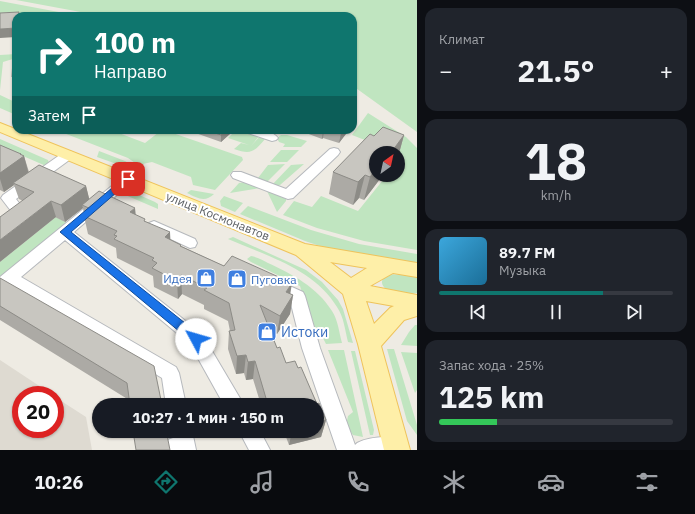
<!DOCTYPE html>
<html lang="ru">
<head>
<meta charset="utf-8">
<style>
	:root { --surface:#171b24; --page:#20242c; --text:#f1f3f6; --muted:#9ea1a6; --line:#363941; --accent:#0f766e }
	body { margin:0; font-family:"IBM Plex Sans",sans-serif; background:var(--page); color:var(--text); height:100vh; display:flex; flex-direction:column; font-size:15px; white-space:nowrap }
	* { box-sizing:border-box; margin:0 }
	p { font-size:13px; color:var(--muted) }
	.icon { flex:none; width:22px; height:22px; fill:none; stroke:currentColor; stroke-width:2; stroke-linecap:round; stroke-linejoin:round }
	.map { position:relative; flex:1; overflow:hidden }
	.panel { display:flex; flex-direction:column; gap:8px; padding:8px; background:#0d0f14; width:278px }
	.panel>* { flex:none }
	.top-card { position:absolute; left:12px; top:12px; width:345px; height:122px; border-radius:12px; box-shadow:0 1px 3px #0004; background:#0f766e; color:#fff; overflow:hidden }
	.needle { width:26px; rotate:33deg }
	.controls { position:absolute; left:369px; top:146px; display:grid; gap:8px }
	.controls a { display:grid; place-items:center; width:36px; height:36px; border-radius:50%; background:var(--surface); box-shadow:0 1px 3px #0004; font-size:20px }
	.speed { position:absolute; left:12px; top:386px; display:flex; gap:8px; font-size:20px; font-weight:700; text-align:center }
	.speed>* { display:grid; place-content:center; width:52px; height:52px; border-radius:50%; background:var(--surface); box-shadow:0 1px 3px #0004; line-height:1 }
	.speed .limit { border:6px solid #d22; background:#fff; color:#111 }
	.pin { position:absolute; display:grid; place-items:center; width:34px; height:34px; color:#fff; margin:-17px; border-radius:8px; box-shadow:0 2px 6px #0006 }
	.me { position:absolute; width:44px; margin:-22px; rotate:309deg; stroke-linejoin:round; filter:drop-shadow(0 0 3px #0008) }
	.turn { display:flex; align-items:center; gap:14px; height:84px; padding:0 16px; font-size:18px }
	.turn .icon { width:52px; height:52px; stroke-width:2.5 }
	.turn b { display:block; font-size:28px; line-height:34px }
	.then { display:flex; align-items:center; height:38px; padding:0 16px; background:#0003; gap:8px; font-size:15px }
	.big { font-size:30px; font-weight:800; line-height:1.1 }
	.panel .tile { flex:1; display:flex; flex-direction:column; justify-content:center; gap:6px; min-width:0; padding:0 14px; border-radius:12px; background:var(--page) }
	.panel .dial { align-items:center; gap:0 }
	.dial b { font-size:52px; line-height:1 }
	.song { display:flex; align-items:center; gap:12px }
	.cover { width:48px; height:48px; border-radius:6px; background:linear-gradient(135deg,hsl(200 70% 55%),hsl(200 70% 35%)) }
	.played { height:4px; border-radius:2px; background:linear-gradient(90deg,var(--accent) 70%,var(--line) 70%) }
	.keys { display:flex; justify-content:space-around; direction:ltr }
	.heat { display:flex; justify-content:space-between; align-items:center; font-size:22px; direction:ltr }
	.charge { height:6px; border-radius:3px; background:linear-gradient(90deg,#34c759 25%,var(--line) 0) }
	.trip { position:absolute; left:92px; top:398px; width:232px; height:40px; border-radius:20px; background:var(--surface); box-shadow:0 1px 3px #0004; font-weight:800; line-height:40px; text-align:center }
	.menu { display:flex; height:64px; justify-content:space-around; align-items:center; background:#090b0e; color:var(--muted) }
	.menu .icon { width:28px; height:28px }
	.menu .current { color:var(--accent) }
	.menu b { font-size:18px; color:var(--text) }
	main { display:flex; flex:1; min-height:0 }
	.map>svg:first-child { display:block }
</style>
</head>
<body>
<main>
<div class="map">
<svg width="417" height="450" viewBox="0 0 417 450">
	<rect width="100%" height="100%" fill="#eeebe3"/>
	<path fill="#dedad1" d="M0 360 53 395H21V429H55V397L86 417 92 450H0Z"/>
	<path fill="#c0e5c0" d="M16 0H417V132L353 86V16H102Z
		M0 1 80 16H69L51 12 53 13 0 17Z
		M16 54V58L3 62 0 90V55Z
		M0 95 15 102 16 115 0 108Z
		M368 113 406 137 417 148V250L364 241 317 228 283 215 294 201 312 207 321 196 358 211 387 175H398V161L403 155 352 135Z
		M56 130H111L145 143 159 132 167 131 242 157 243 160 215 190 193 185 191 177 152 162 138 165 128 158Z
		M230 130H244L260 135 251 146 261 135 265 139C254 152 251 155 234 149L241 143 249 145 228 138 234 132Z
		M281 135H287L307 141 301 147H283L285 144 279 142 277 138Z
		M0 139 48 160 49 163 46 166 0 146Z
		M281 150H299L287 162H270Z
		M99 151 125 161 142 171 128 168 97 157Z
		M285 164 265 184 258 178 268 165Z
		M304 164 280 185 271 186 291 165Z
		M245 182 260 188 230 193 239 183Z
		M119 190H128L155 202 158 204V209L116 191Z
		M191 190 214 194C205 203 197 198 187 193Z
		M267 191 286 199V201L277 212Z
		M224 196 243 203 235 212 221 206 220 201Z
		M248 206 311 230 359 244 417 254V263L348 253 320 246 305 241 240 214Z
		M56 217 69 224 0 281V262Z
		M233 237 306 270 322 282 338 300 343 309 353 343 348 342C345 331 344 317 337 307 314 269 267 256 228 239Z
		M251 256C257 257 263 260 268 263 292 274 317 287 332 311 338 320 339 332 342 343L326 344 321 334 312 327 300 286 251 262 247 259Z
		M388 274 417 276V293C411 294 403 295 398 294 387 292 374 283 388 274Z
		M415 325H417V346L401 345 409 332Z
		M387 349H394L417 425V435L407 421Z
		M328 350H344L363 437 353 435 346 425 348 416 353 412Z
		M351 351H355L374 430 373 435H370Z
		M401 352 417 353V390L415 393Z"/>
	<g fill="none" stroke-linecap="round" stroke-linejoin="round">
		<defs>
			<path id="minor" d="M243 130C254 130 271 129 278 138L276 140 272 141 245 132Z
				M334 148 338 149 340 152 338 155 293 198 288 199 233 178 231 175 233 172H241L286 189 330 149Z
				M68 151 72 152 74 155 72 158 16 199 26 212 5 229 0 231V219L11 211 1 198 3 195 64 152Z
				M128 175 132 176 134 179 132 182 74 232 202 334 244 405H224L190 344 65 240 21 277 176 367 179 373 186 405H166L162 378 11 286 6 290 0 292V277L124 176Z
				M154 221 195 239 197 243 195 247 190 248 149 229 147 226 149 223Z
				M274 279 303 292 305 296 320 348 355 445C362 437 393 435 403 439L406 446 404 450H337L302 348 290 300 268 289 266 285 268 281Z
				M172 431H192L196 450H159L162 442 173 438Z
				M239 431H260L270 450H249Z"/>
			<path id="major" d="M0 123 305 244 417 263V277L393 273 370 286 417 295V316L404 320 381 346 410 450H384L358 344 343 294 296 255 0 132ZM330 262 367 268 351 278ZM366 301 394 306 390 308 374 324Z"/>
		</defs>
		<use href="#minor" stroke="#b6b9bd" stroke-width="2"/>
		<use href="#major" stroke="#efc35b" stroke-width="2"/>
		<use href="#minor" fill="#fff" fill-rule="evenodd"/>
		<use href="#major" fill="#feefa8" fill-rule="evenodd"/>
	</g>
	<path fill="#acaaa5" d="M187 130H231V133L221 142Z
		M298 130H349L339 143 323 138 322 139Z
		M404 135 398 157V153H376V175H383L364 200 359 198 353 205 329 194 333 172Z
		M0 145 21 154V155L24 156 29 172 86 186 89 199 136 215 170 240 181 245V246L224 266 293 295 290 314 277 334 269 330 277 348 286 363 298 368 326 420 321 437 289 445 286 437 281 438 278 431H317V405H261L253 379 246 380 244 373 236 374 228 349 229 331H230L228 321 204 309V305L182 294 178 299 154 287 153 276 117 258 116 248 88 234 84 216V215L83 208 65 222 19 199 14 185 4 192 0 190Z
		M0 278 162 405 129 400 0 320Z"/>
	<path fill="#8c8b86" d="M16 28V37L0 38V29Z
		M12 77H16V83L13 84Z
		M227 130H231V133L221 142V135Z
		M323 130H324L323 138 322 139Z
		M344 130H349L339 143 341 133Z
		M404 135 398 157V153H393V150Z
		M21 154 22 158 24 156 29 175 13 183 14 185 4 192 0 179V173Z
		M376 169V175H383L364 200 370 177Z
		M365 175 359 198 353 205 358 182Z
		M86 186 90 202 82 205 83 208 65 222 61 205Z
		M51 201 56 217 0 262V240Z
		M135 208 137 226 130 212Z
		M170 232 171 251 165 237Z
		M181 275 182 294 178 299 177 281Z
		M292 283 289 302 293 295 290 314 277 334 280 316 286 292Z
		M246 355 244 373 236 374 237 356Z
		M255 361 253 379 246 380 248 362Z
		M326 420 321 437 289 445 292 431H317V422Z
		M156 431H166L167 439 155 434Z
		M269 431H277L269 433Z
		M282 431H287L286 437 281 438Z"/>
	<path fill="#c8c6c0" stroke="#8c8b86" d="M19 12 18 16H16V28L0 29V13Z
		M13 59H16V77H12Z
		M383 127 404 135 393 150H392L389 153H376V169L370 177 365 175 358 182 333 172 370 134 374 136Z
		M206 130H227L221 135Z
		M331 130H344L341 133Z
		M0 145 21 154H20L24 156 0 173Z
		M39 165 86 186 61 205 51 201 0 240V217L34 192 13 183Z
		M99 191 135 208 130 212 145 219 144 221 170 232 165 237 181 245 180 246 224 266 232 256 292 283 286 292 293 295 280 316 260 305 277 348 280 347 286 363 295 361 298 368 301 367 317 404 319 403 326 420 317 422V405H268L255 361 248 362 246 355 237 356 229 331 235 330 229 303 204 290 207 288 181 275 177 281 152 268 157 263 152 260 154 258 114 239 117 236 114 235 117 231 84 216 91 209 82 205Z
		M0 278 154 366 162 405H130L127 383 0 306Z
		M133 431H156L155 434 167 435 170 450H136Z"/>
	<path fill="#1a73e8" stroke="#114b97" d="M125 177H128L132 179 71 232 200 335 202 339 200 342 196 343 192 342 60 232Z"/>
	<defs>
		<symbol id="shop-square" viewBox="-11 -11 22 22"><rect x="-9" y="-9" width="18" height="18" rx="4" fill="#3f7fe0" stroke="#fff"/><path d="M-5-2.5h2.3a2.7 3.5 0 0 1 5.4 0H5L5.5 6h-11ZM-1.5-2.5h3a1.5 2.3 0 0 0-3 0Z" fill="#fff"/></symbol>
	</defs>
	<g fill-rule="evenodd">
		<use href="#shop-square" x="195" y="267" width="22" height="22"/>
		<use href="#shop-square" x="226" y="268" width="22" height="22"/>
		<use href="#shop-square" x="256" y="321" width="22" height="22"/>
	</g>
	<g text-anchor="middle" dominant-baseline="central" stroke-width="4" stroke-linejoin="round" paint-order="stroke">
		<g font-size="12" fill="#5b5f63" stroke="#fff">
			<text transform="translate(218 216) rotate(22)">улица Космонавтов</text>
		</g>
		<g font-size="12" fill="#366cbe" stroke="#fff" text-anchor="end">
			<text x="192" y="278">Идея</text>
			<text x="251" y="279" text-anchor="start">Пуговка</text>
		</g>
		<g font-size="14" fill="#366cbe" stroke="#fff" text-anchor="start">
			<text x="281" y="332">Истоки</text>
		</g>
	</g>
</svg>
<div class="controls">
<a><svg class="needle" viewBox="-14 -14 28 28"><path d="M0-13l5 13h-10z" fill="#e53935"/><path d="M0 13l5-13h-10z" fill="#9ea1a6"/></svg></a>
</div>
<div class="speed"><div class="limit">20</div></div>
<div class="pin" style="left:128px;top:179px;background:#d93025"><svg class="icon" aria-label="arrive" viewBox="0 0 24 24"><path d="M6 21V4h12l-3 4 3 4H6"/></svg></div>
<svg class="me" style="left:196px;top:339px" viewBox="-20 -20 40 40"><circle r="19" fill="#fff"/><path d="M0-13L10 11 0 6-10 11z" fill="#1a73e8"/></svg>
<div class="trip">10:27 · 1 мин · 150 m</div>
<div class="top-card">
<div class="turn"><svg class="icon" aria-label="right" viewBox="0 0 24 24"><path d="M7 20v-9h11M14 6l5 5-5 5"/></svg><div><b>100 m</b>Направо</div></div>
<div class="then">Затем<svg class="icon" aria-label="arrive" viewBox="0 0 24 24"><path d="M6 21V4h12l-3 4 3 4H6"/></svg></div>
</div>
</div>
<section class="panel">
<div class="tile"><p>Климат</p>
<div class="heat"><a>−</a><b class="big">21.5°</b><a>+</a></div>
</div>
<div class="tile dial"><b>18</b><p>km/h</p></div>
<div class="tile">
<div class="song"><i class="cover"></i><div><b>89.7 FM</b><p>Музыка</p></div></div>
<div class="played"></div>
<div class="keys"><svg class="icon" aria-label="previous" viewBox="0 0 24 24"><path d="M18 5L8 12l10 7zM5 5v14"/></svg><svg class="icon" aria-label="pause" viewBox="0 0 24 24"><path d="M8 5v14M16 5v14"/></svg><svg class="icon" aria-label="next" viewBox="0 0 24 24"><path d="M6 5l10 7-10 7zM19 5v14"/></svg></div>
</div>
<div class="tile"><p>Запас хода · 25%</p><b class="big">125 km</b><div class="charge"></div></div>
</section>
</main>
<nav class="menu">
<b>10:26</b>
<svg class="icon current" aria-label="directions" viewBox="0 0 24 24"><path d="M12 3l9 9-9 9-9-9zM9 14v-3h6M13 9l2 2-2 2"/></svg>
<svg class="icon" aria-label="music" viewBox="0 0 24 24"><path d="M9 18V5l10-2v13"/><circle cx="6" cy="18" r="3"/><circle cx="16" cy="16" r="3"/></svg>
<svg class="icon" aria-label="phone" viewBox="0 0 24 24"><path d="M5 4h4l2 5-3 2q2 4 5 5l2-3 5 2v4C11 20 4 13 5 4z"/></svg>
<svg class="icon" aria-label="climate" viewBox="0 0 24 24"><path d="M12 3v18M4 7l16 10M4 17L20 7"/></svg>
<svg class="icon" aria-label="car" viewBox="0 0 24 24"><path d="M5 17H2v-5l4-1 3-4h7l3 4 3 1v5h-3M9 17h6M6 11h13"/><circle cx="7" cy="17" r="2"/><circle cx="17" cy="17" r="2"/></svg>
<svg class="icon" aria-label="filters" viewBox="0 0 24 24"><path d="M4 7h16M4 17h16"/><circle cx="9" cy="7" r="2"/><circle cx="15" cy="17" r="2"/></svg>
</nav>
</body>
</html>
